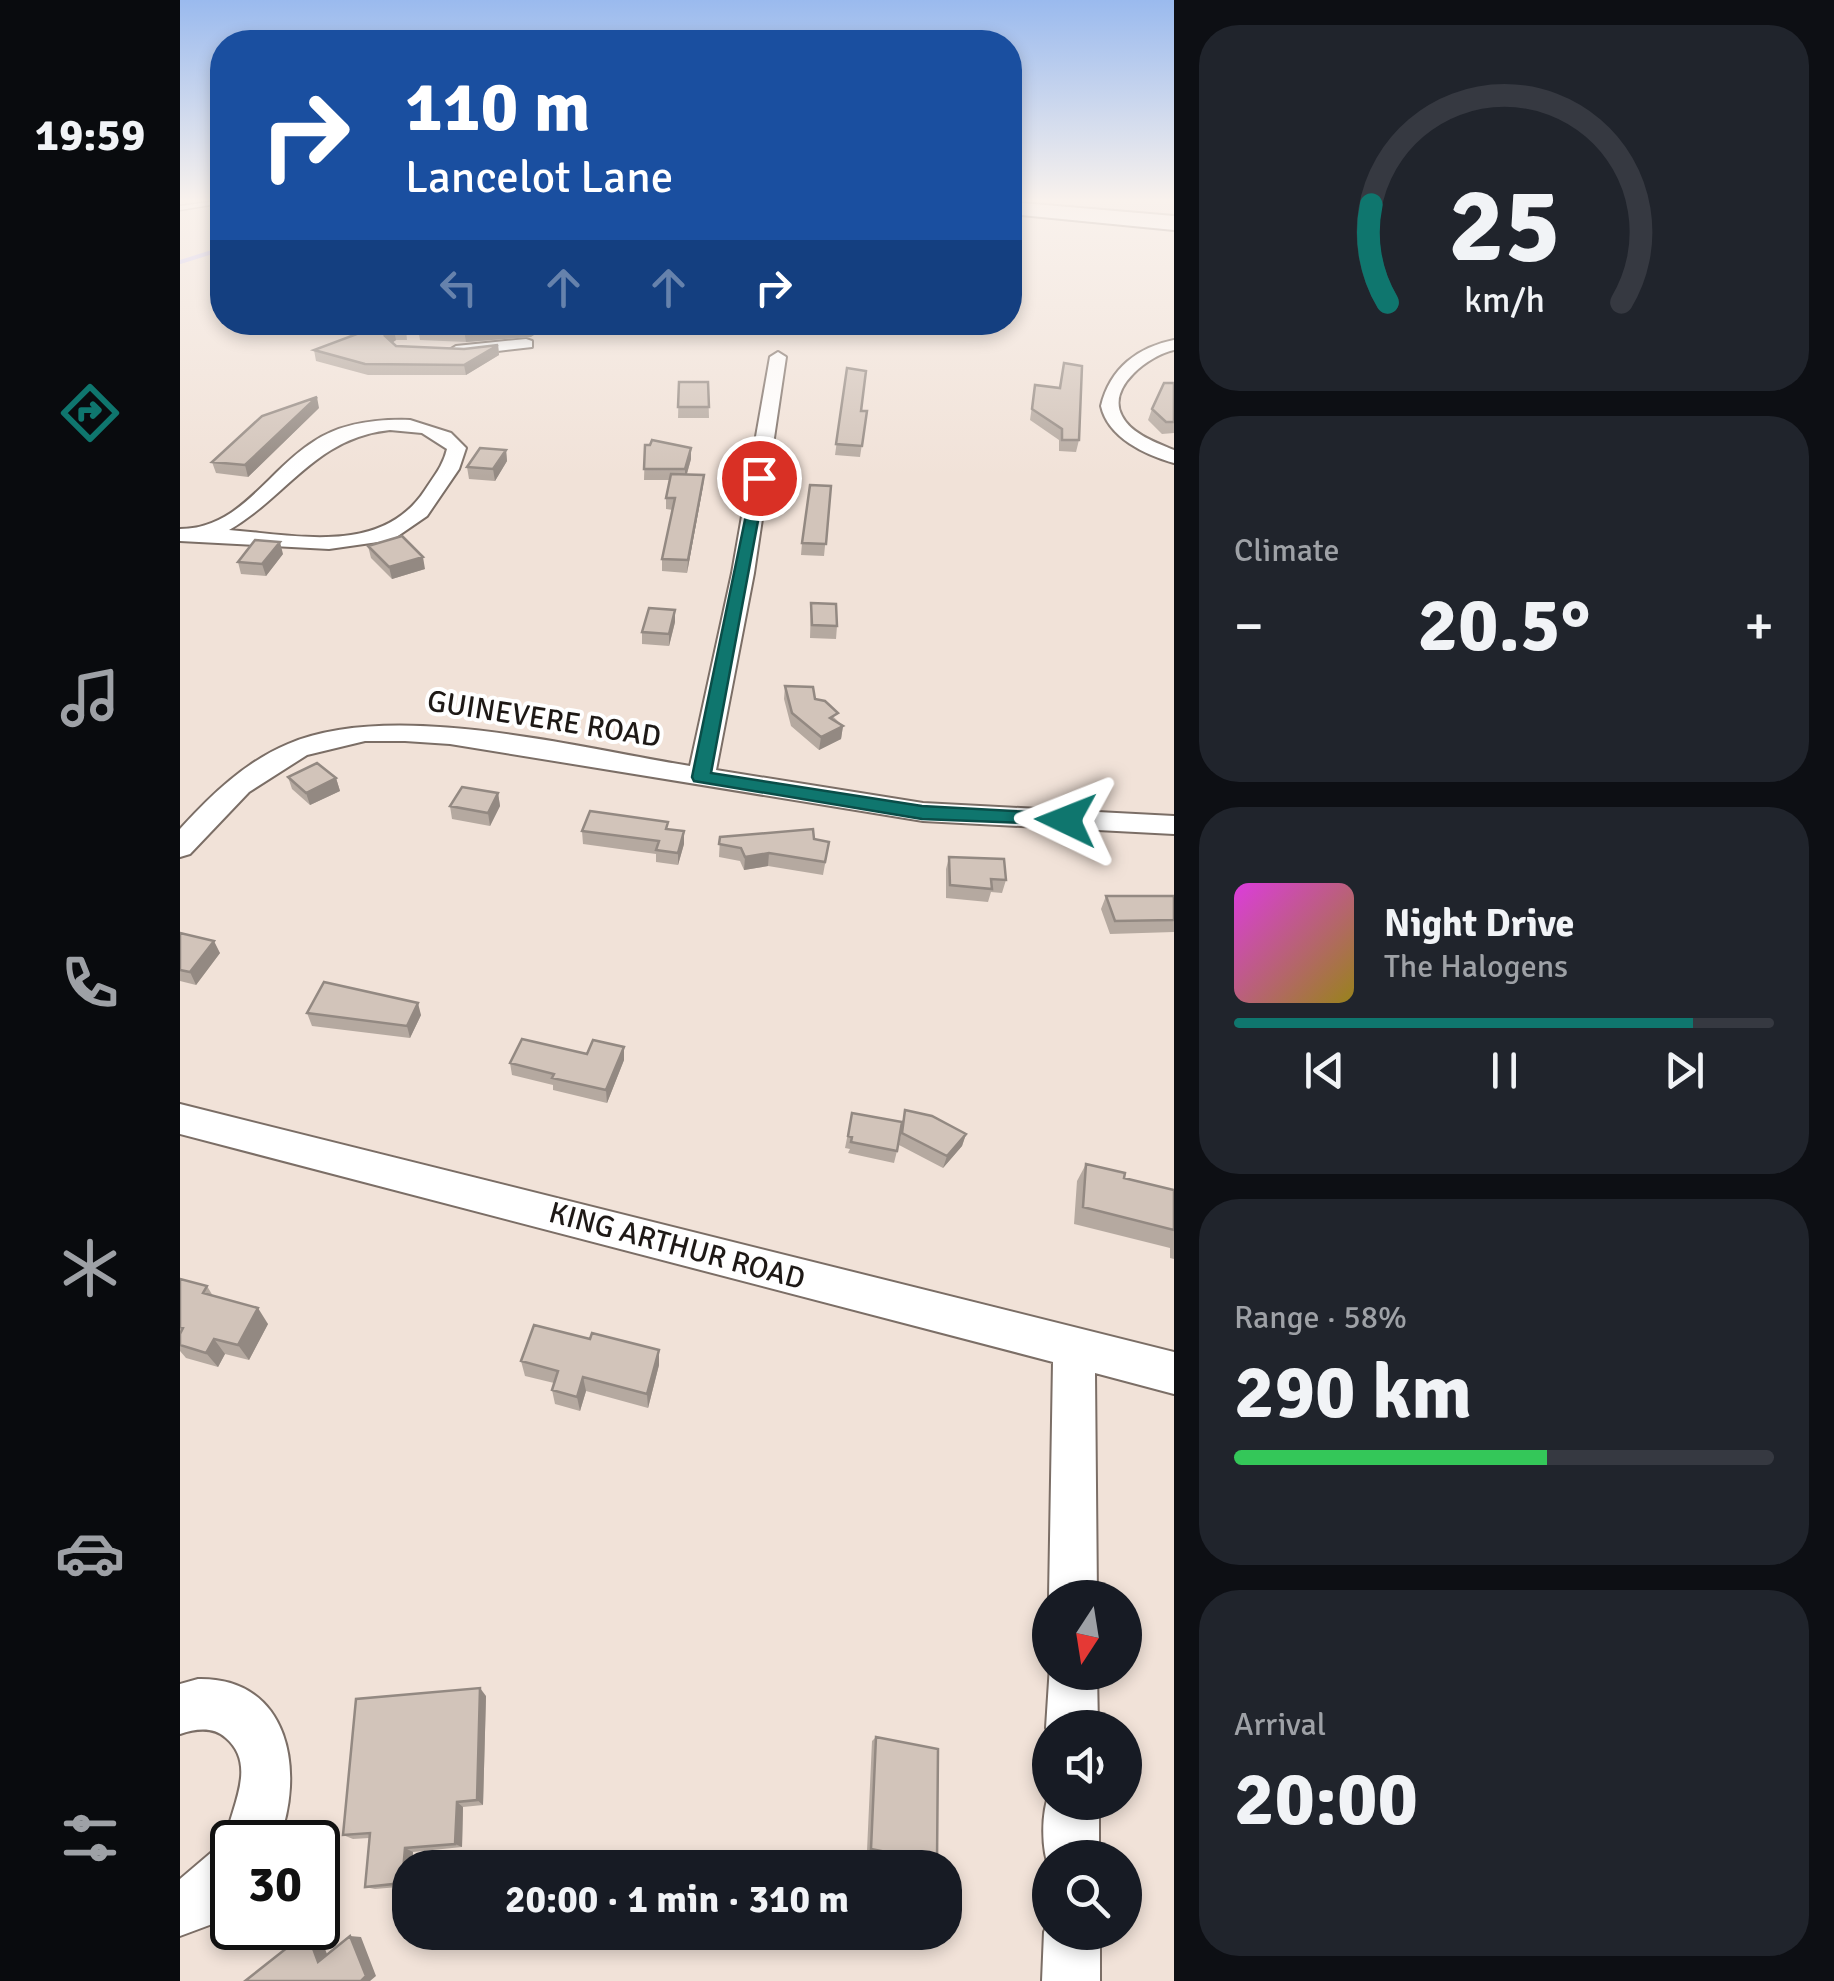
<!DOCTYPE html>
<html lang="en">
<head>
<meta charset="utf-8">
<style>
	:root { --surface:#171b24; --page:#20242c; --text:#f1f3f6; --muted:#9ea1a6; --line:#363941; --accent:#0f766e }
	body { margin:0; font-family:Signika,sans-serif; background:var(--page); color:var(--text); height:100vh; display:flex; flex-direction:column; font-size:38px; white-space:nowrap }
	* { box-sizing:border-box; margin:0 }
	p { font-size:32px; color:var(--muted) }
	.icon { flex:none; width:55px; height:55px; fill:none; stroke:currentColor; stroke-width:2; stroke-linecap:round; stroke-linejoin:round }
	.map { position:relative; flex:1; overflow:hidden }
	.panel { display:flex; flex-direction:column; gap:25px; padding:25px; background:#0d0f14; width:660px }
	.panel>* { flex:none }
	.hud { position:absolute; left:30px; top:30px; width:812px; height:305px; border-radius:40px; box-shadow:0 5px 15px #0003; background:#1a4fa0; color:#fff; overflow:hidden }
	.needle { width:65px; rotate:192deg }
	.buttons { position:absolute; left:852px; top:1580px; display:grid; gap:20px }
	.buttons a { display:grid; place-items:center; width:110px; height:110px; border-radius:50%; background:var(--surface); box-shadow:0 5px 15px #0003; font-size:50px }
	.speed { position:absolute; left:30px; top:1820px; display:flex; gap:20px; font-size:50px; font-weight:700; text-align:center }
	.speed>* { display:grid; place-content:center; width:130px; height:130px; border-radius:50%; background:var(--surface); box-shadow:0 5px 15px #0003; line-height:1 }
	.speed .limit { border:5px solid #111; border-radius:15px; background:#fff; color:#111 }
	.pin { position:absolute; display:grid; place-items:center; width:85px; height:85px; color:#fff; margin:-42px; border:5px solid #fff; border-radius:50%; box-shadow:0 2px 10px #0007 }
	.me { position:absolute; width:110px; margin:-55px; rotate:272deg; stroke-linejoin:round; filter:drop-shadow(0 0 8px #0008) }
	.turn { display:flex; align-items:center; gap:35px; height:210px; padding:0 30px; font-size:45px }
	.turn .icon { width:130px; height:130px; stroke-width:2.5 }
	.turn b { display:block; font-size:70px; line-height:85px }
	.lanes { display:flex; align-items:center; height:95px; padding:0 30px; background:#0003; justify-content:center; gap:50px; direction:ltr }
	.lanes .off { opacity:.35 }
	.big { font-size:75px; font-weight:700; line-height:1.1 }
	.panel .widget { flex:1; display:flex; flex-direction:column; justify-content:center; gap:15px; min-width:0; padding:0 35px; border-radius:40px; background:var(--page) }
	.panel .dial { align-items:center; gap:0 }
	.dial svg { height:260px; overflow:visible; fill:none; stroke:var(--line); stroke-width:7; stroke-linecap:round; text-anchor:middle }
	.dial text { fill:var(--text); stroke:none }
	.song { display:flex; align-items:center; gap:30px }
	.cover { width:120px; height:120px; border-radius:15px; background:linear-gradient(135deg,hsl(300 70% 55%),hsl(50 70% 35%)) }
	.played { height:10px; border-radius:5px; background:linear-gradient(90deg,var(--accent) 85%,var(--line) 85%) }
	.keys { display:flex; justify-content:space-around; direction:ltr }
	.heat { display:flex; justify-content:space-between; align-items:center; font-size:55px; direction:ltr }
	.charge { height:15px; border-radius:8px; background:linear-gradient(90deg,#34c759 58%,var(--line) 0) }
	.trip { position:absolute; left:212px; top:1850px; width:570px; height:100px; border-radius:40px; background:var(--surface); box-shadow:0 5px 15px #0003; font-weight:700; line-height:100px; text-align:center }
	main { display:flex; flex:1; min-height:0 }
	.tabs { display:flex; flex-direction:column; width:180px; justify-content:space-around; align-items:center; background:#090b0e; color:var(--muted) }
	.tabs .icon { width:70px; height:70px }
	.tabs .on { color:var(--accent) }
	.tabs b { font-size:45px; color:var(--text) }
	.map>svg:first-child { display:block }
</style>
</head>
<body>
<main>
<nav class="tabs">
<b>19:59</b>
<svg class="icon on" aria-label="directions" viewBox="0 0 24 24"><path d="M12 3l9 9-9 9-9-9zM9 14v-3h6M13 9l2 2-2 2"/></svg>
<svg class="icon" aria-label="music" viewBox="0 0 24 24"><path d="M9 18V5l10-2v13"/><circle cx="6" cy="18" r="3"/><circle cx="16" cy="16" r="3"/></svg>
<svg class="icon" aria-label="phone" viewBox="0 0 24 24"><path d="M5 4h4l2 5-3 2q2 4 5 5l2-3 5 2v4C11 20 4 13 5 4z"/></svg>
<svg class="icon" aria-label="climate" viewBox="0 0 24 24"><path d="M12 3v18M4 7l16 10M4 17L20 7"/></svg>
<svg class="icon" aria-label="car" viewBox="0 0 24 24"><path d="M5 17H2v-5l4-1 3-4h7l3 4 3 1v5h-3M9 17h6M6 11h13"/><circle cx="7" cy="17" r="2"/><circle cx="17" cy="17" r="2"/></svg>
<svg class="icon" aria-label="filters" viewBox="0 0 24 24"><path d="M4 7h16M4 17h16"/><circle cx="9" cy="7" r="2"/><circle cx="15" cy="17" r="2"/></svg>
</nav>
<div class="map">
<svg width="994" height="1981" viewBox="0 0 994 1981">
	<rect width="100%" height="100%" fill="#f1e2d8"/>
	<g fill="none" stroke-linecap="round" stroke-linejoin="round">
		<path stroke="#c6c2f7" stroke-width="4" d="M0 262 42 249"/>
		<defs>
			<path id="service" d="M42 200V203L0 210V206Z"/>
			<path id="minor" d="M346 339 352 341V347L276 356 268 351 276 346Z
				M994 340V350C970 355 926 387 942 416 951 434 977 443 994 450V463C966 455 928 438 921 406 930 368 958 347 994 340Z
				M598 352 606 357 574 573 536 770 743 803 994 816V834L743 821 270 744 225 741H185L127 755 69 792 10 854 0 857V829C31 795 65 762 108 744 213 699 398 748 510 766L552 573 590 357Z
				M230 420 271 433 286 448 279 469 247 516 212 540 149 549 0 541V529C60 529 87 471 133 442 161 423 196 419 230 420ZM210 430 242 433 267 449C263 466 254 476 245 490 202 556 116 535 49 530 109 495 135 438 210 430Z
				M0 1104 994 1352V1394L915 1373 917 1598H869L873 1362 0 1134Z
				M870 1665V1672H917L918 1728H870V1737L866 1728Z
				M18 1679C111 1677 125 1774 98 1842H52V1906L35 1923 0 1936V1879L33 1851 45 1845C47 1813 80 1767 46 1738 33 1726 15 1729 0 1734V1684Z
				M870 1791V1802H919V1858H870V1871C861 1849 861 1813 870 1791Z
				M870 1917V1932H920V1981H862L864 1932Z"/>
			<path id="trunk" d="M830 202 994 216V230L830 214Z"/>
		</defs>
		<use href="#service" stroke="#7b6e66" stroke-width="3"/>
		<use href="#minor" stroke="#7b6e66" stroke-width="4"/>
		<use href="#trunk" stroke="#7b6e66" stroke-width="4"/>
		<use href="#service" fill="#fff" fill-rule="evenodd"/>
		<use href="#minor" fill="#fff" fill-rule="evenodd"/>
		<use href="#trunk" fill="#fff" fill-rule="evenodd"/>
	</g>
	<path fill="#b5a9a0" d="M241 322 351 337 286 342 240 340 238 328Z
		M206 323 226 329 227 340H216L212 343 216 346 284 349 318 345 319 355 286 375H188L136 361 134 350Z
		M884 363 899 440 896 452 879 451V440L850 420 855 385 879 388Z
		M667 368 681 411H687L680 457 655 455Z
		M499 382H528L529 418H498Z
		M994 383V433L982 434 968 420 972 409Z
		M139 408 68 477 36 473 32 462Z
		M465 445 511 448V459L507 474 524 475 523 486 507 573 482 571V559L493 510 486 509V498L489 480H464Z
		M326 450 327 461 315 481 289 479 287 467Z
		M651 486 644 556 621 555 622 543Z
		M188 546 245 569 212 579 191 558Z
		M103 554 86 576 61 574 58 562Z
		M631 603 657 626 656 639 630 638Z
		M495 622 489 646 462 644V632Z
		M605 686 635 699 663 726 661 739 639 750 611 726 604 699Z
		M108 777 156 778 160 791 130 805 112 789Z
		M318 793 320 806 310 826 272 819 270 806Z
		M488 829 504 831V844L498 865 476 862V854L403 844 402 831Z
		M540 837 634 839 649 842 643 875 588 866 564 870 560 861 539 857Z
		M769 857 826 880 822 893 811 892 808 902 766 898V869Z
		M926 896H994V932L930 934 921 909Z
		M0 933 40 953 16 985 0 981Z
		M127 1013 241 1015 230 1038 132 1026Z
		M407 1054 444 1060 427 1103 373 1090V1085L332 1075 330 1063Z
		M725 1110 786 1134 782 1146 763 1168 719 1145Z
		M672 1113 717 1151 714 1163 668 1153 670 1149 665 1148Z
		M906 1164 944 1178 994 1190V1259L990 1258V1248L894 1224 897 1181Z
		M0 1279 27 1286 33 1296 88 1324 69 1360 45 1354 38 1367 6 1358 0 1351Z
		M341 1361 479 1365 468 1408 406 1391 400 1411 375 1404 372 1390 374 1383 345 1376Z
		M306 1696 303 1805 283 1807 282 1847 233 1852 232 1868H230V1886L195 1889 185 1887 189 1838 173 1839 163 1835Z
		M696 1737 757 1862 751 1864 687 1851 692 1741Z"/>
	<path fill="#938982" d="M353 322H374L351 337 286 342 284 330Z
		M214 330 216 340 206 347 205 336Z
		M318 345 319 355 286 375 284 365Z
		M137 397 139 408 68 477 65 465Z
		M511 448V459L505 480V469Z
		M326 450 327 461 315 481 313 469Z
		M524 475 523 486 507 573 508 560Z
		M100 542 103 554 86 576 82 564Z
		M243 557 245 569 212 579 209 567Z
		M495 610V622L489 646V634Z
		M663 726 661 739 639 750 641 737Z
		M156 778 160 791 130 805 126 793Z
		M318 793 320 806 310 826 308 813Z
		M504 831V844L498 865V853Z
		M589 853 588 866 564 870 565 857Z
		M34 941 40 953 16 985 10 972Z
		M238 1003 241 1015 230 1038 227 1026Z
		M444 1047V1060L427 1103 426 1090Z
		M786 1134 782 1146 763 1168 767 1156Z
		M78 1308 88 1324 69 1360 58 1345Z
		M34 1339 45 1354 38 1367 26 1353Z
		M479 1350V1365L468 1408 467 1394Z
		M403 1377 406 1391 400 1411 397 1397Z
		M300 1688 306 1696 303 1805 297 1800Z
		M277 1802 283 1807 282 1847 275 1844Z
		M225 1848 233 1852 232 1868H230V1885L222 1883Z
		M127 1932 139 1933 150 1962H138Z
		M170 1936 181 1937 196 1976 190 1981H181Z"/>
	<path fill="#d2c4ba" stroke="#938982" stroke-width="2.5" d="M241 322H353L349 324 284 330 238 328Z
		M206 323 226 329 214 330 205 336 216 346 284 349 318 345 284 365 185 364 134 350Z
		M884 363 902 366 899 440H882V429L852 409 855 385 880 388Z
		M667 368 686 371 681 411H687L682 446 656 444Z
		M499 382H528L529 407H498Z
		M984 383H994V422H986L972 409Z
		M137 397 65 465 32 462 82 416Z
		M472 440 511 448 505 469H464L465 445H470Z
		M300 448 326 450 313 469 287 467Z
		M491 474 524 475 508 560 482 559 495 498H486Z
		M630 485 651 486 646 544 622 543Z
		M222 536 243 557 209 567 188 546Z
		M75 540 100 542 82 564 58 562Z
		M631 603 656 604 657 626 632 625Z
		M469 608 495 610 489 634 462 632Z
		M605 686 633 687 635 699 645 701 658 713 650 718 663 726 641 737 612 713Z
		M137 763 156 778 126 793 108 777Z
		M282 787 318 793 308 813 270 806Z
		M410 811 488 822 486 829 504 831 498 853 476 850 479 841 402 831Z
		M633 829 634 839 649 842 645 862 589 853 565 857 561 848 539 844 540 837Z
		M769 857 824 859 826 880 811 879 812 889 770 885Z
		M926 896H994V920L935 921Z
		M0 933 34 941 10 972 0 970Z
		M144 982 238 1003 227 1026 127 1013Z
		M342 1039 407 1054 413 1040 444 1047 426 1090 372 1078 374 1074 330 1063Z
		M725 1110 752 1116 786 1134 767 1156 722 1133Z
		M672 1113 722 1122 717 1151 671 1142 672 1137 668 1136Z
		M906 1164 945 1173 944 1178 994 1190V1230L903 1207Z
		M0 1279 27 1286 23 1293 78 1308 58 1345 34 1339 26 1353 0 1345V1334L3 1328 0 1327Z
		M354 1325 410 1339 412 1333 479 1350 467 1394 403 1377 397 1397 372 1390 378 1371 341 1361Z
		M300 1688 297 1800 277 1802 275 1844 225 1848 222 1883 185 1887 190 1833 163 1835 176 1699Z
		M696 1737 758 1749 757 1862 691 1849Z
		M127 1932 138 1962 170 1936 186 1976 181 1981H65Z"/>
	<linearGradient id="sky" x2="0" y2="1"><stop stop-color="#9abaee"/><stop offset="0.42" stop-color="#f9f2ed"/><stop offset="1" stop-color="#f9f2ed" stop-opacity="0"/></linearGradient>
	<rect width="994" height="477" fill="url(#sky)"/>
	<path fill="#0f766e" stroke="#0a4d48" stroke-width="2.5" d="M574 476 586 478 531 773 742 806 886 814 896 820 893 825 742 819 514 781 512 777Z"/>
	<g text-anchor="middle" dominant-baseline="central" stroke-width="8" stroke-linejoin="round" paint-order="stroke">
		<g font-size="30" fill="#1e1916" stroke="#fff">
			<text transform="translate(364 719) rotate(9)">GUINEVERE ROAD</text>
			<text transform="translate(497 1246) rotate(15)">KING ARTHUR ROAD</text>
		</g>
	</g>
</svg>
<div class="buttons">
<a><svg class="needle" viewBox="-14 -14 28 28"><path d="M0-13l5 13h-10z" fill="#e53935"/><path d="M0 13l5-13h-10z" fill="#9ea1a6"/></svg></a>
<a><svg class="icon" aria-label="sound" viewBox="0 0 24 24"><path d="M4 9h4l5-4v14l-5-4H4zM17 9q2 3 0 6"/></svg></a>
<a><svg class="icon" aria-label="search" viewBox="0 0 24 24"><circle cx="10" cy="10" r="6"/><path d="M15 15l6 6"/></svg></a>
</div>
<div class="speed"><div class="limit">30</div></div>
<div class="pin" style="left:579px;top:478px;background:#d93025"><svg class="icon" aria-label="arrive" viewBox="0 0 24 24"><path d="M6 21V4h12l-3 4 3 4H6"/></svg></div>
<svg class="me" style="left:886px;top:820px" viewBox="-20 -20 40 40"><path d="M0-17L14 15 0 8-14 15z" fill="#0f766e" stroke="#fff" stroke-width="4"/></svg>
<div class="trip">20:00 · 1 min · 310 m</div>
<div class="hud">
<div class="turn"><svg class="icon" aria-label="right" viewBox="0 0 24 24"><path d="M7 20v-9h11M14 6l5 5-5 5"/></svg><div><b>110 m</b>Lancelot Lane</div></div>
<div class="lanes"><svg class="icon off" aria-label="left" viewBox="0 0 24 24"><path d="M17 20v-9H6M10 6l-5 5 5 5"/></svg><svg class="icon off" aria-label="ahead" viewBox="0 0 24 24"><path d="M12 20V5M6 11l6-6 6 6"/></svg><svg class="icon off" aria-label="ahead" viewBox="0 0 24 24"><path d="M12 20V5M6 11l6-6 6 6"/></svg><svg class="icon" aria-label="right" viewBox="0 0 24 24"><path d="M7 20v-9h11M14 6l5 5-5 5"/></svg></div>
</div>
</div>
<section class="panel">
<div class="widget dial"><svg viewBox="0 0 100 80">
<path d="M14 69A42 42 0 1 1 86 69"/>
<path d="M14 69A42 42 0 0 1 9 39" stroke="#0f766e"/>
<text x="50" y="56" font-size="32" font-weight="700">25</text>
<text x="50" y="72" font-size="11">km/h</text>
</svg></div>
<div class="widget"><p>Climate</p>
<div class="heat"><a>−</a><b class="big">20.5°</b><a>+</a></div>
</div>
<div class="widget">
<div class="song"><i class="cover"></i><div><b>Night Drive</b><p>The Halogens</p></div></div>
<div class="played"></div>
<div class="keys"><svg class="icon" aria-label="previous" viewBox="0 0 24 24"><path d="M18 5L8 12l10 7zM5 5v14"/></svg><svg class="icon" aria-label="pause" viewBox="0 0 24 24"><path d="M8 5v14M16 5v14"/></svg><svg class="icon" aria-label="next" viewBox="0 0 24 24"><path d="M6 5l10 7-10 7zM19 5v14"/></svg></div>
</div>
<div class="widget"><p>Range · 58%</p><b class="big">290 km</b><div class="charge"></div></div>
<div class="widget"><p>Arrival</p><b class="big">20:00</b></div>
</section>
</main>
</body>
</html>
